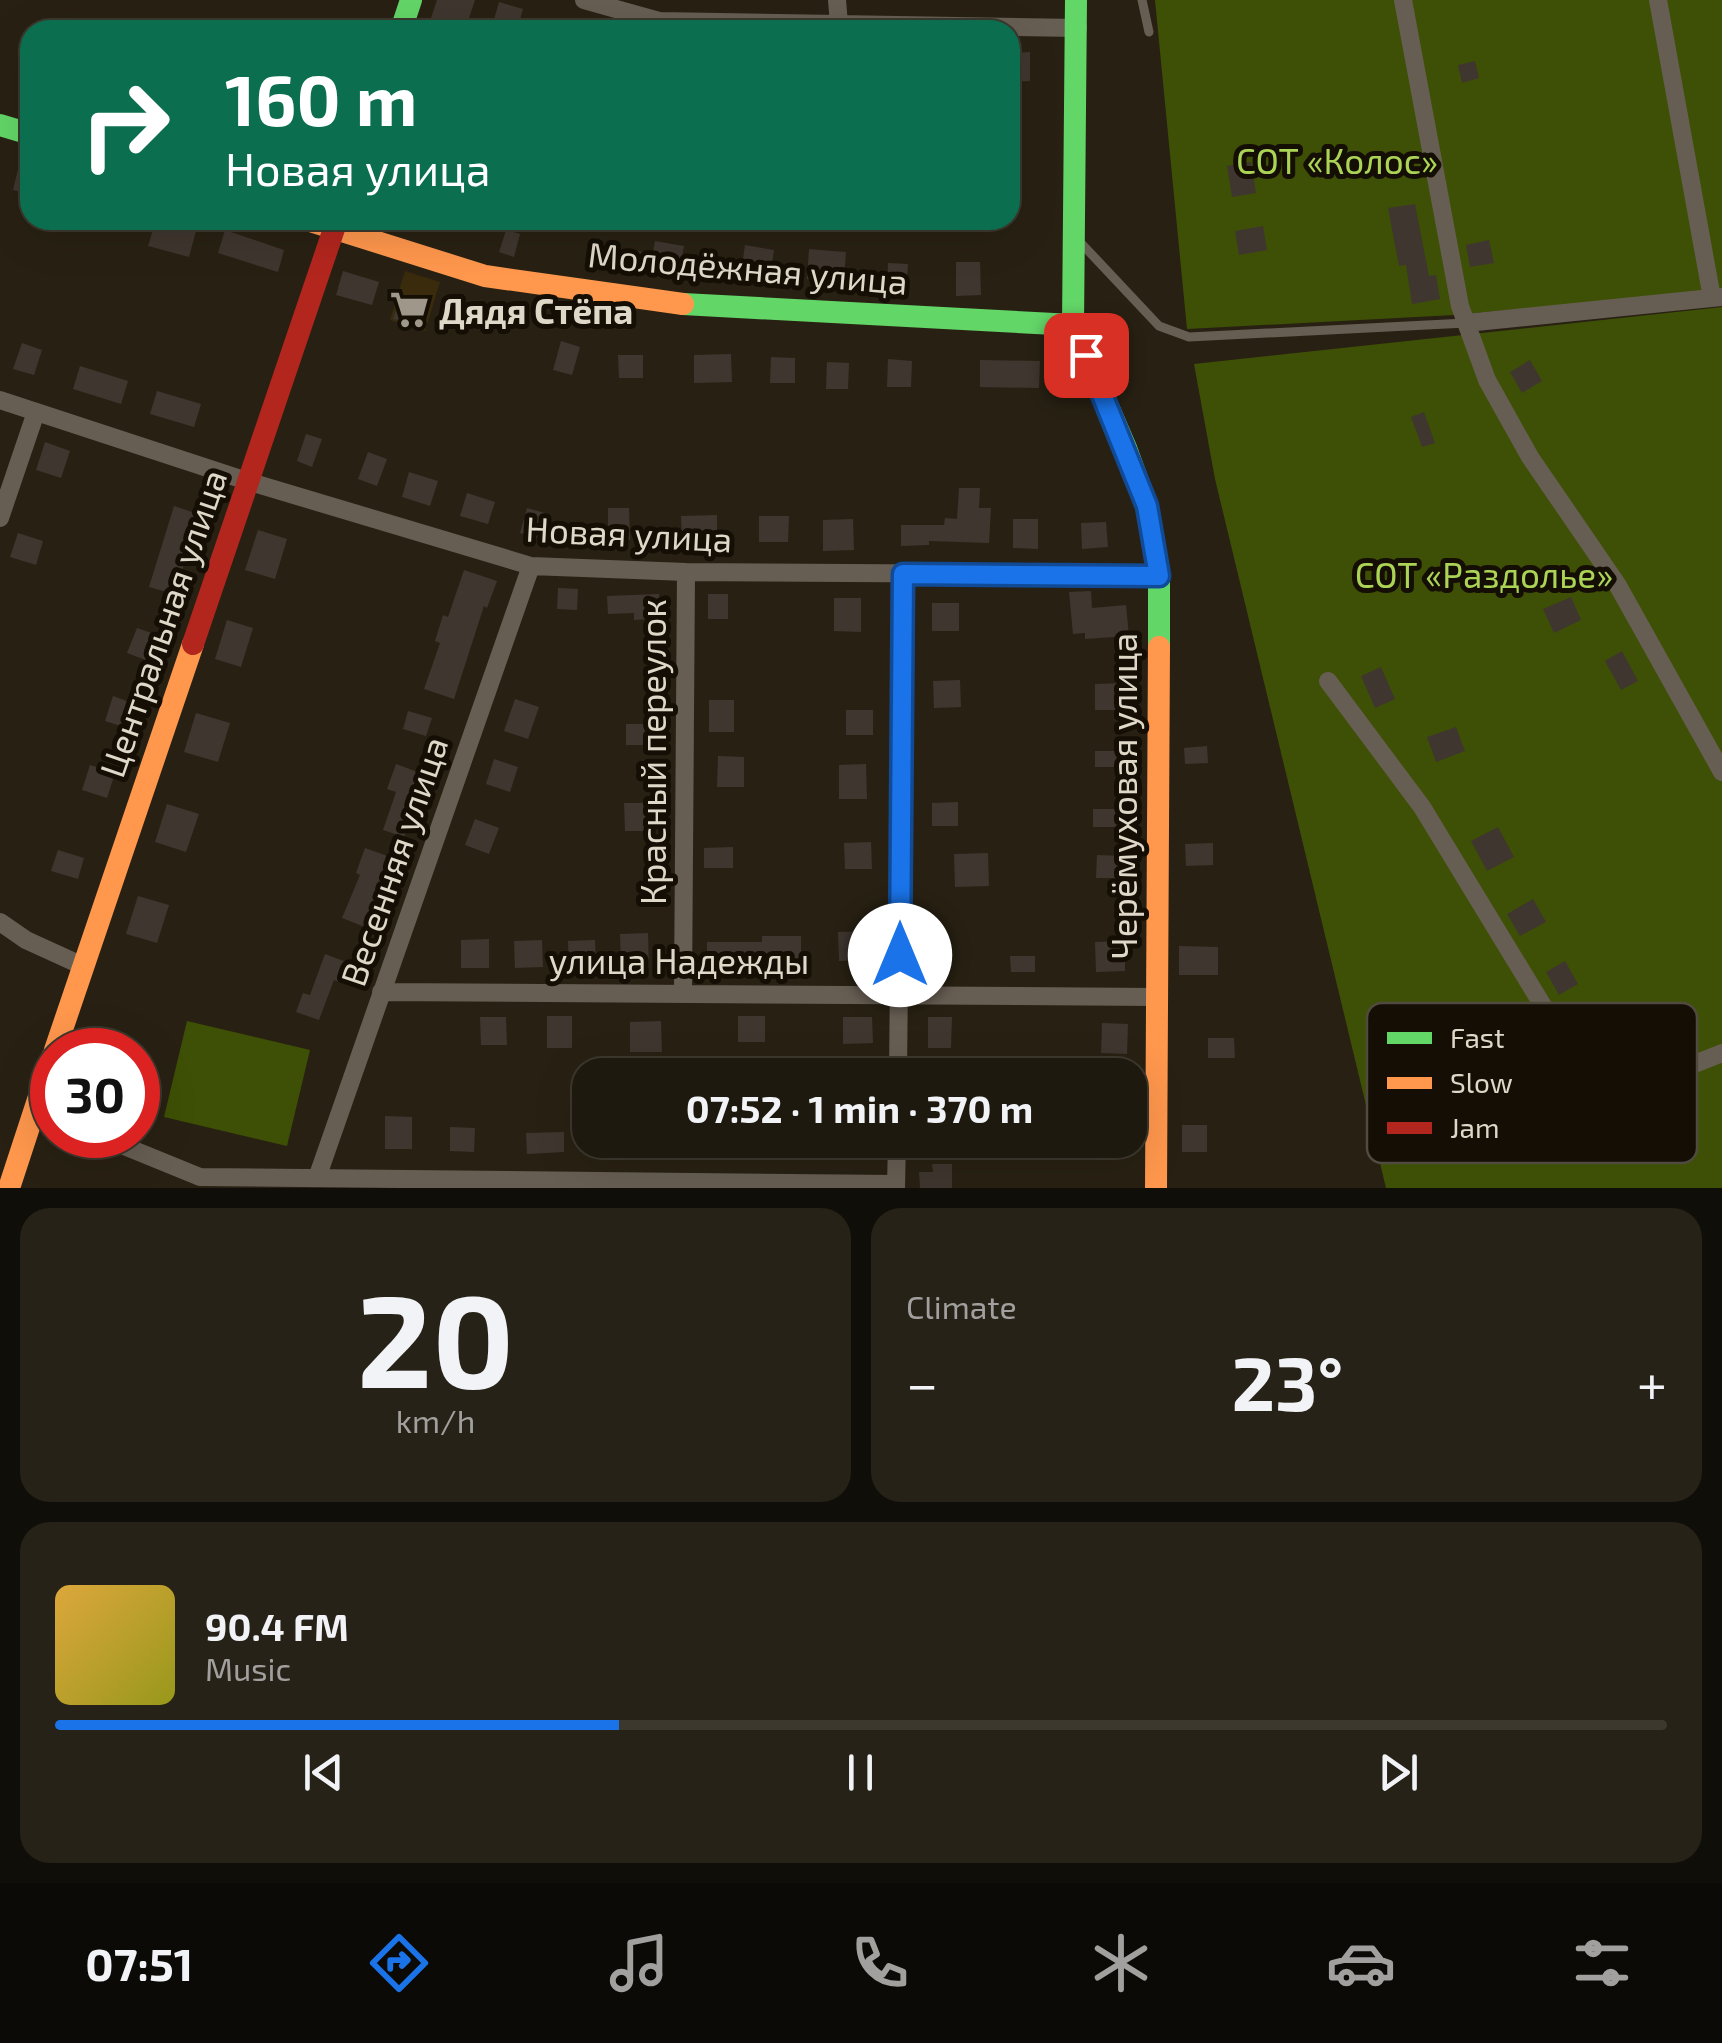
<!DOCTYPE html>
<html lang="en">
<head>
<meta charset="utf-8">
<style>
	:root { --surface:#1e190e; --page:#262217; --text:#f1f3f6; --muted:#a1a09e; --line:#3c382e; --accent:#1a73e8 }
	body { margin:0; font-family:"Exo 2",sans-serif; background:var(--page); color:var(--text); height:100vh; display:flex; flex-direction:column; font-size:38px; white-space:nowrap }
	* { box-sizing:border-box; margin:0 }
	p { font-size:32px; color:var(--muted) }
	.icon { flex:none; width:55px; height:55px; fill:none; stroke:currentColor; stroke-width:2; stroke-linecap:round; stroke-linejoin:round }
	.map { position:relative; height:1188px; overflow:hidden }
	.drawer { display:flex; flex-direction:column; gap:20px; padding:20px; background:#100e08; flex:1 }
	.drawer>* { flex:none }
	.guide { position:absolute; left:20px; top:20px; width:1000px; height:210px; border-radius:30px; box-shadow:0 10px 40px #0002,0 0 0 2px var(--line); background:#0b6e4f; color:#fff; overflow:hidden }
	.speed { position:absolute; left:30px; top:1028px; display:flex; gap:20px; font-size:50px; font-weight:700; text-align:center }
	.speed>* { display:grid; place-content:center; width:130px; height:130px; border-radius:50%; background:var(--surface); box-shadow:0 10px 40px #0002,0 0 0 2px var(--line); line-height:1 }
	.speed .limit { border:15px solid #d22; background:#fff; color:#111 }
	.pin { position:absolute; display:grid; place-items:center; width:85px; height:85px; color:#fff; margin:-42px; border-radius:20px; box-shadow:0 5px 15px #0006 }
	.me { position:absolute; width:110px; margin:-55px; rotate:0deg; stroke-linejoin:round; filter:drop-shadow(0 0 8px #0008) }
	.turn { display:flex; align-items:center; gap:35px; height:210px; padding:0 40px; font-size:45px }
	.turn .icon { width:130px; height:130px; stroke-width:2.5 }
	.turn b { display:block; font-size:70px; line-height:85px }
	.big { font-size:75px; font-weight:700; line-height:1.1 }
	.drawer .tile { flex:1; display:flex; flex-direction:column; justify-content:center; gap:15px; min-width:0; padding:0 35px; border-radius:30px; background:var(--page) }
	.drawer .dial { align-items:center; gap:0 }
	.dial b { font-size:130px; line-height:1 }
	.song { display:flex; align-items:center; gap:30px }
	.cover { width:120px; height:120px; border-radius:15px; background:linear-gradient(135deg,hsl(40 70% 55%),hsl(60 70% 35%)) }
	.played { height:10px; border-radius:5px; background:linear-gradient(90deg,var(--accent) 35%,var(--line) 35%) }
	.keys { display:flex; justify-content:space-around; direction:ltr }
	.heat { display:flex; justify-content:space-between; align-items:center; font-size:55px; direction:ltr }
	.drawer .tiles { flex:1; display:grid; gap:20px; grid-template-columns:1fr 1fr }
	.tile:last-child { grid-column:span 2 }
	.trip { position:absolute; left:572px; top:1058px; width:575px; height:100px; border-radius:30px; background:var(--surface); box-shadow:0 10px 40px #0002,0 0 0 2px var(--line); font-weight:700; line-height:100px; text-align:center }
	.tabs { display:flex; height:160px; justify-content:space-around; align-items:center; background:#0c0a06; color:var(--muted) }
	.tabs .icon { width:70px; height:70px }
	.tabs .on { color:var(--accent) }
	.tabs b { font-size:45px; color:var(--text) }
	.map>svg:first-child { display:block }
</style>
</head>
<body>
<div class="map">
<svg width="1722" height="1188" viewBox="0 0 1722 1188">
	<rect width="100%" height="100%" fill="#282113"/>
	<path fill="#392b0b" d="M405 271 440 282 425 331 390 320Z"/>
	<path fill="#3e5005" d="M1155 0H1722V290L1454 315 1187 329Z
		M1722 307V1188H1386L1215 479 1194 364Z
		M187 1021 310 1050 287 1146 164 1117Z"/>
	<path fill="#3f362f" d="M437 0H475L465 30H427Z
		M499 2 523 9 517 30H491Z
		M1030 52V81L1010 82V53Z
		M1475 61 1479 78 1462 83 1458 65Z
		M1251 162 1256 193 1232 197 1227 166Z
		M19 165 30 168V194L13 190Z
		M1415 204 1429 276 1436 275 1440 299 1412 304 1406 265 1399 266 1388 208Z
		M156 220H199L189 257 148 246Z
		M1263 226 1267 250 1239 255 1235 231Z
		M225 230 284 250 278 272 218 253Z
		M506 230 520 234 514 257 499 252Z
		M1489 240 1494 263 1470 267 1466 245Z
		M655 241 684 246 679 273 634 265 633 271 597 269 598 250 653 252Z
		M745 245 774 250 770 276 741 272Z
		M809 249 846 252 844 281 807 279Z
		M956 262H980L981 295 956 296Z
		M888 263 908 264 906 297 887 296Z
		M343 271 379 282 372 305 336 295Z
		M401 294 425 301 417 326 393 319Z
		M561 341 580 347 572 375 553 370Z
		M22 343 42 350 34 375 13 369Z
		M731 354 732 382 694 383V355Z
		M618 355H643V378H619Z
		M771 357 795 358V383H770Z
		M888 359 912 361 911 387H887Z
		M980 360 1040 361 1039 388 980 387Z
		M1530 360 1542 381 1522 393 1510 372Z
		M827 362 849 363 848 389H826Z
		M80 366 128 381 121 404 73 389Z
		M157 391 201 404 194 427 150 414Z
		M1424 412 1435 443 1422 447 1411 417Z
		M306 434 322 439 312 467 297 461Z
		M45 442 70 451 61 478 36 470Z
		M368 452 387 459 377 486 358 479Z
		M409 472 438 481 430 506 402 497Z
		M959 488H980L979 508H991L989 543 929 541V545L901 546V525H944L945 518 957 519Z
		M467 493 495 502 488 524 460 516Z
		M174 506 201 515 174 594 149 587Z
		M527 508 545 513 537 538 520 533Z
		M608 508H629L630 540 608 541Z
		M717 515V539L682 540 681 516Z
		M759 516H789L788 542H759Z
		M853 519 854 550 823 551V520Z
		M1013 519H1038V549L1013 548Z
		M1106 522 1108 547 1082 549 1081 523Z
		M258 530 287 539 275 579 245 570Z
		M18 533 43 541 36 565 10 557Z
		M464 570 497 581 487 608 484 606 454 699 424 689 440 643 435 641 443 615 448 617Z
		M558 588 578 589 577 610 557 609Z
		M1091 591 1092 608 1126 605 1129 636 1085 639V633L1073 634 1069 592Z
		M659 594 661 618 634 620V613L608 614 607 596Z
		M708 594H728V619H708Z
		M1571 597 1581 620 1554 633 1543 609Z
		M834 598H861V632L834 631Z
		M932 603H959V631H932Z
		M227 620 253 628 241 667 215 659Z
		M137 628 160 636 151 662 127 653Z
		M1622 651 1638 681 1621 690 1605 661Z
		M1381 667 1395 699 1375 708 1361 676Z
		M960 680 961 707 934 708 933 681Z
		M1126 683V710H1095V684Z
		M113 696 135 704 127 728 105 721Z
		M515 699 539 707 528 739 504 731Z
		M709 700H734V732H709Z
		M846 710H873V735H846Z
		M408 711 432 718 426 736 403 729Z
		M196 713 230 723 218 762 184 752Z
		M626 724H656V745H626Z
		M1456 727 1465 751 1436 762 1427 737Z
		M1207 746 1208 763 1185 764 1184 748Z
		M1095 751H1123V767H1095Z
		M718 756 744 757V787H717Z
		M494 759 518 767 510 792 486 784Z
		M396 764 426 775 404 837 383 830 396 792 387 789Z
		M866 764 867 799H839V765Z
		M90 765 115 773 107 798 82 790Z
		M958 802V826H932V803Z
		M624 803H655V831H625Z
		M167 804 199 814 186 852 155 842Z
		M1093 809H1125V827H1093Z
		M475 819 499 828 489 854 465 845Z
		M1498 827 1514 857 1487 871 1471 841Z
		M871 842 872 869H845L844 843Z
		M1213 843V865L1186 866 1185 844Z
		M733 847V868H704V848Z
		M365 848 396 859 370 929 342 918 360 875 356 873Z
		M58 850 84 858 78 879 51 871Z
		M988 853 989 886 955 887 954 854Z
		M1097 855 1123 856 1122 878H1096Z
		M138 896 169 905 157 943 126 934Z
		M1533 899 1546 922 1520 936 1507 914Z
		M872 931V960L839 961 838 932Z
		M648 933 649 968 621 969 620 934Z
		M762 936H801V969L707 967V942H762Z
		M489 939V968H461V940Z
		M542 940 543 967 515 968 514 941Z
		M595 940 596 967 569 968 568 941Z
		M1125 941V971L1096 972 1095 942Z
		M920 943H950V970H920Z
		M1179 946 1218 947V975H1179Z
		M325 954 357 966 350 986 334 980 319 1020 296 1012 303 993 310 995Z
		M1010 956H1035V972H1011Z
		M1565 961 1578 984 1559 995 1546 972Z
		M547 1016H572V1048H547Z
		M738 1016H765V1042H738Z
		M480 1017H506L507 1045H481Z
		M843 1017H872L873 1043 843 1044Z
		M928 1017H952L951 1048H928Z
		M661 1021 662 1052H630V1022Z
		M1102 1023 1128 1024 1127 1054 1101 1053Z
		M1208 1038H1234L1235 1058H1208Z
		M385 1116 412 1117V1149H385Z
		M1182 1125H1207V1152H1182Z
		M450 1127 475 1128 474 1152 450 1151Z
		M564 1132V1152L527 1154 526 1133Z
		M641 1140H735L734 1156 641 1151Z
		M813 1140H838V1155H813Z
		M932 1164H952V1188H920L919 1172H933Z"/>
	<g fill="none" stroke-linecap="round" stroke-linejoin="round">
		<path stroke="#675e53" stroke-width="9" d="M1142 0 1149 32
			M1080 242 1159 326 1189 337 1466 323"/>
		<path stroke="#675e53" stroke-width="18" d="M584 0 659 21 1078 28
			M837 0 839 24
			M1403 0 1460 306 1487 380 1530 457 1617 584 1722 772
			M1658 0 1712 298
			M1466 323 1722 297
			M0 400 247 481 531 566 686 572 1159 575
			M0 518 36 412
			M1328 681 1422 807 1554 1024 1596 1103 1722 1053
			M0 922 26 940 83 966
			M381 992 1156 997
			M683 992 686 572
			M898 1075 903 574
			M97 1135 200 1177 896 1184
			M317 1178 531 566
			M896 1188 897 1140"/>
		<path stroke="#63d668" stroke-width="22" d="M1076 0 1073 325 1126 448 1147 506 1159 575V647
			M401 30 411 0
			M0 125 30 134
			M683 304 1073 325"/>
		<path stroke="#ff974d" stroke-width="22" d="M307 220 485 276 683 304
			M55 1050 193 644
			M9 1188 52 1057
			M1156 1188 1159 647"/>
		<path stroke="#b3261e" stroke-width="22" d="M193 644 337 220"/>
	</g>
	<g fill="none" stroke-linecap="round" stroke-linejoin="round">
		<defs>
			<path id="route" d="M900 955 903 574 1159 576 1147 506 1086 355"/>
		</defs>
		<use href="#route" stroke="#114b97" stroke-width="25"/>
		<use href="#route" stroke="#1a73e8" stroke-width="18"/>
	</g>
	<defs>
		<symbol id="supermarket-bare" viewBox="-9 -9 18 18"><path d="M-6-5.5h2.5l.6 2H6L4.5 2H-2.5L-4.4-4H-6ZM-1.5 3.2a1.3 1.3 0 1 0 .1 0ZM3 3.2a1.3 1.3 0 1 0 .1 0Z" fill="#9f9789" stroke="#140e05" stroke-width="2.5" paint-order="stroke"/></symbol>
	</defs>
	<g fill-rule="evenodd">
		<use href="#supermarket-bare" x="382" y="282" width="55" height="55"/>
	</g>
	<g text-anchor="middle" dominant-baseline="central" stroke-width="10" stroke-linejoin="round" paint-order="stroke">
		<g font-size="35" fill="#abd355" stroke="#140e05">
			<text x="1337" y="160">СОТ «Колос»</text>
			<text x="1484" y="574">СОТ «Раздолье»</text>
		</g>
		<g font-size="35" fill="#dfd7c8" stroke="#140e05">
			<text transform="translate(748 267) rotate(5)">Молодёжная улица</text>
			<text transform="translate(629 533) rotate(3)">Новая улица</text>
			<text transform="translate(162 623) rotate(-71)">Центральная улица</text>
			<text transform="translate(652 752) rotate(-90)">Красный переулок</text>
			<text transform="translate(1123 796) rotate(-90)">Черёмуховая улица</text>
			<text transform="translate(393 861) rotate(-71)">Весенняя улица</text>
			<text x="679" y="960">улица Надежды</text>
		</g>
		<g font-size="35" font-weight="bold" fill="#dfd7c8" stroke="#140e05" text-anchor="start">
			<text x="439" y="310">Дядя Стёпа</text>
		</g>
	</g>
	<rect x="1367" y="1003" width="330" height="160" rx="15" fill="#140e05" stroke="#514a40" stroke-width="2.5"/>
	<rect x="1387" y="1032" width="45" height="12" fill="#63d668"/>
	<rect x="1387" y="1077" width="45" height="12" fill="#ff974d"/>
	<rect x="1387" y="1122" width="45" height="12" fill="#b3261e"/>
	<g font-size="28" fill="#dfd7c8">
		<text x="1450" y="1048">Fast</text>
		<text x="1450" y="1093">Slow</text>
		<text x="1450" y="1138">Jam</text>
	</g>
</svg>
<div class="speed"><div class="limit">30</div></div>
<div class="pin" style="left:1086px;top:355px;background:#d93025"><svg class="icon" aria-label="arrive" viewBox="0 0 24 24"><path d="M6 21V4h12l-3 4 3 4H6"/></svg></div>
<svg class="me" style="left:900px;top:955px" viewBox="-20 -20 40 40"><circle r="19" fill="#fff"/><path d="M0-13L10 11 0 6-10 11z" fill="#1a73e8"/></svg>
<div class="trip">07:52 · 1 min · 370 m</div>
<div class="guide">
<div class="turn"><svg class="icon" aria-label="right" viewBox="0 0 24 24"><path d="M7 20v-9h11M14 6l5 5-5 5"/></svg><div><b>160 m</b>Новая улица</div></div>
</div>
</div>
<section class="drawer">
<div class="tiles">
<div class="tile dial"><b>20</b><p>km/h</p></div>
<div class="tile"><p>Climate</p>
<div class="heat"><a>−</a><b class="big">23°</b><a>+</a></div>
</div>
<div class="tile">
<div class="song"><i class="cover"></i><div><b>90.4 FM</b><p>Music</p></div></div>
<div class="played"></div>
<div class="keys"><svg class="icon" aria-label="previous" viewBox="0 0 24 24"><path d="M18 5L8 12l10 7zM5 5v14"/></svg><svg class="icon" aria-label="pause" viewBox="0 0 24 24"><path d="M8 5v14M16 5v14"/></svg><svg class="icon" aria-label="next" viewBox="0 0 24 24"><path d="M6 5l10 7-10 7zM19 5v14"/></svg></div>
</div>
</div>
</section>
<nav class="tabs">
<b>07:51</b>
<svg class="icon on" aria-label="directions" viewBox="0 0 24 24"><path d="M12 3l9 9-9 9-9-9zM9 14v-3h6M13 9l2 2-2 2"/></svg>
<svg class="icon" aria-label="music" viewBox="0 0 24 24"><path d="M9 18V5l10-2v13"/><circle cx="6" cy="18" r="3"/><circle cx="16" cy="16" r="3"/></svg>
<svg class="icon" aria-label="phone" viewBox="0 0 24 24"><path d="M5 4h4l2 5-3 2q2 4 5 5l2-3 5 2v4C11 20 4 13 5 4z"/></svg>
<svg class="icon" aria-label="climate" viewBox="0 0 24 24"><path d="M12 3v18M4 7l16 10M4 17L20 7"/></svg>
<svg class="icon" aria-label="car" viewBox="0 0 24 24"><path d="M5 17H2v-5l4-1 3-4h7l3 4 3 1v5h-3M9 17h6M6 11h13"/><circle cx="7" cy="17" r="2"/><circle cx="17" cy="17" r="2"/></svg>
<svg class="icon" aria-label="filters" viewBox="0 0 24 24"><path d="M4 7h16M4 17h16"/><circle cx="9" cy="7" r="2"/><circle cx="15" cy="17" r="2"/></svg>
</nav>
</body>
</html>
